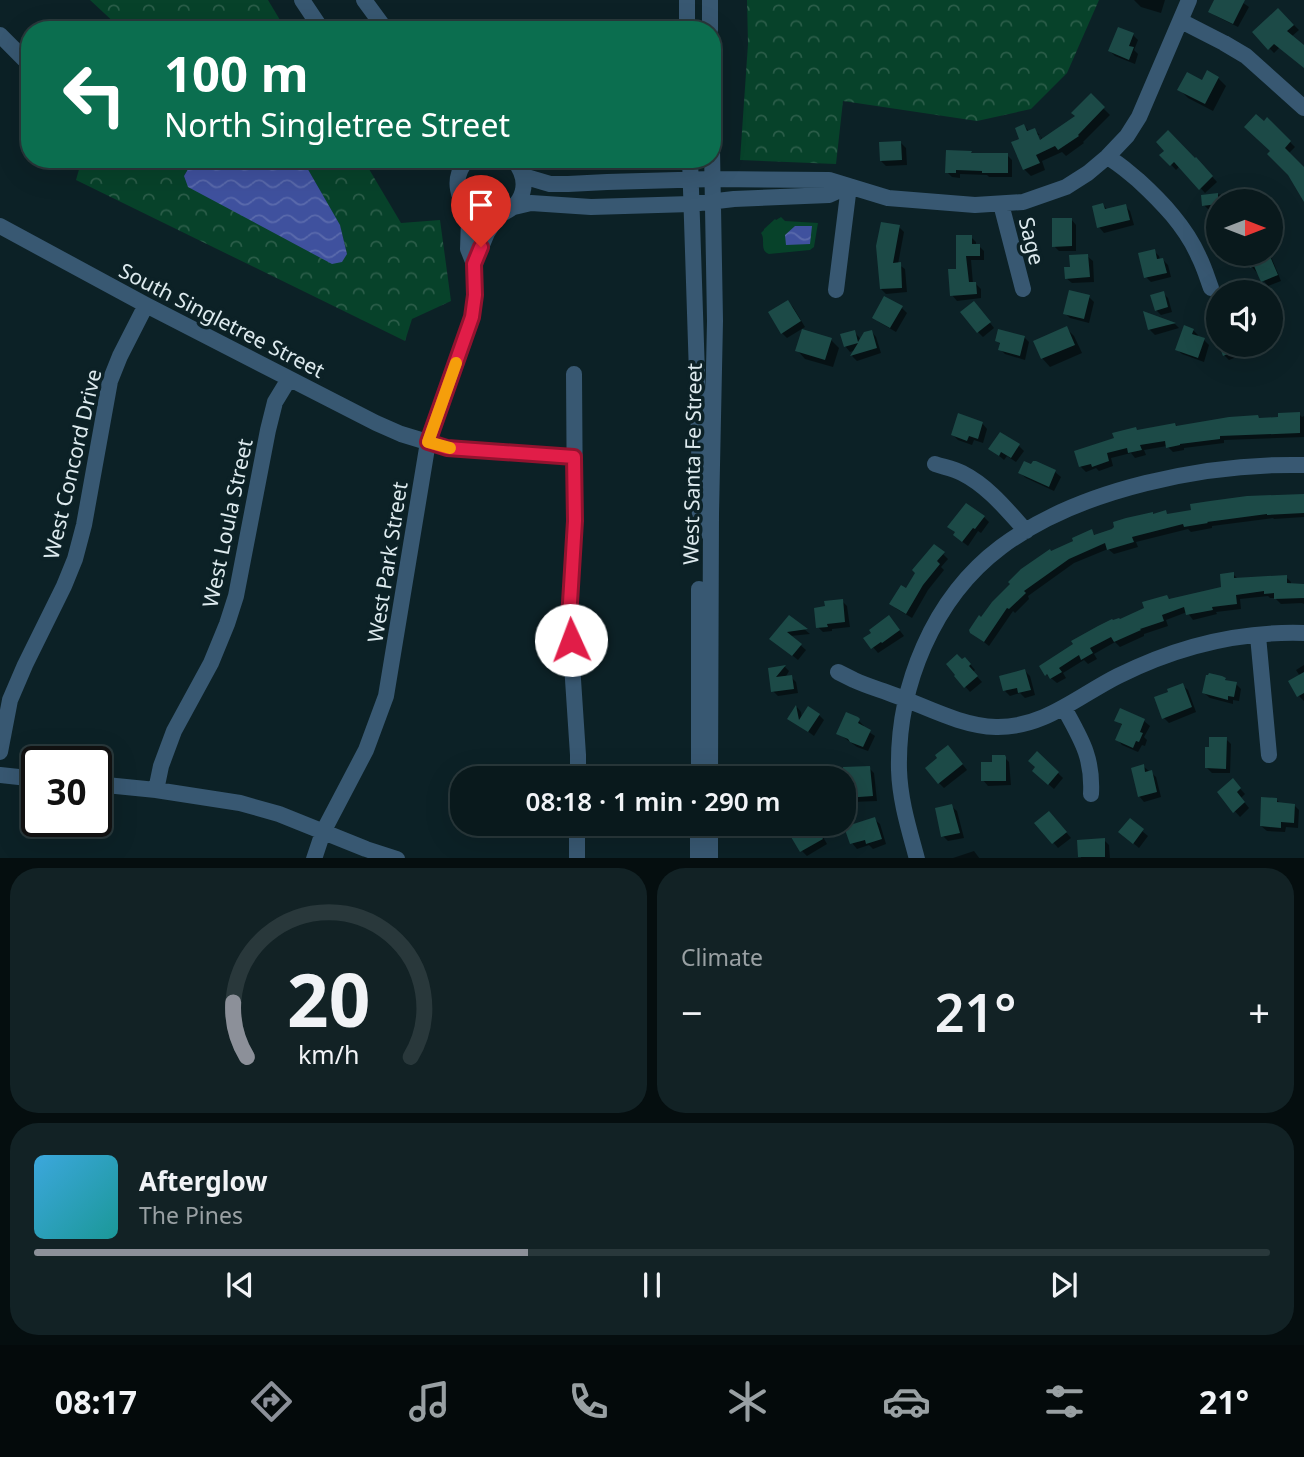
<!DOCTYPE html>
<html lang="en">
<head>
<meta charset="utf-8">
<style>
	:root { --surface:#09191c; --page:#122225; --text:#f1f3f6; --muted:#99a0a3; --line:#29383b; --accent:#8c9099 }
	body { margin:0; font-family:"Noto Sans",sans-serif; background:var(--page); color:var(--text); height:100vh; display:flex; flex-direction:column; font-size:26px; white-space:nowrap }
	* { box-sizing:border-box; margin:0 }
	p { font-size:23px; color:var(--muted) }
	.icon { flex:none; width:38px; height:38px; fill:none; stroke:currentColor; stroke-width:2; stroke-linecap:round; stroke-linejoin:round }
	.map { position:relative; height:858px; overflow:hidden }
	.details { display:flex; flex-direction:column; gap:10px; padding:10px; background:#050e0f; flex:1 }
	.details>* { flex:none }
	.banner { position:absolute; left:21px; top:21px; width:700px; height:147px; border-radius:28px; box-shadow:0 7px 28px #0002,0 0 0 2px var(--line); background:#0b6e4f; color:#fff; overflow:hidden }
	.needle { width:46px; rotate:90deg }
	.tools { position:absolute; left:1206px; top:189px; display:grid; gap:14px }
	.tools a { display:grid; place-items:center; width:77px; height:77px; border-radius:50%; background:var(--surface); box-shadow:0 7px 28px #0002,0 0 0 2px var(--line); font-size:35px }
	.speed { position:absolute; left:21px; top:746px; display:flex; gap:14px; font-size:35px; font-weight:700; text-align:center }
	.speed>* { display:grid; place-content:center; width:91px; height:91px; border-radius:50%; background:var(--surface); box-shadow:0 7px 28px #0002,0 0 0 2px var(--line); line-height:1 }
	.speed .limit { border:4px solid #111; border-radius:10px; background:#fff; color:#111 }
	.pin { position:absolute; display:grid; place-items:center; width:60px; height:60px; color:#fff; margin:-72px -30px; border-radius:50% 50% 50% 0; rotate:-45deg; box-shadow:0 0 7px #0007 }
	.pin .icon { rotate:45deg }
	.me { position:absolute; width:77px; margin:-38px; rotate:358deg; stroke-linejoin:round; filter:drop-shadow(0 0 5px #0008) }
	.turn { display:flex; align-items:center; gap:24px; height:147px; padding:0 28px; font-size:32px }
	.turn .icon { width:91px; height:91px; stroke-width:2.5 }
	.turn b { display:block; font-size:49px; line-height:60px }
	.big { font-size:52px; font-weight:600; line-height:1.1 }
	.details .tile { flex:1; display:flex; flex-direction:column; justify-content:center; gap:10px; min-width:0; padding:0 24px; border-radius:28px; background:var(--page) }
	.details .dial { align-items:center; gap:0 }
	.dial svg { height:182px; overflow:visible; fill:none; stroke:var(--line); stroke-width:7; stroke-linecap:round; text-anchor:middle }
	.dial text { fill:var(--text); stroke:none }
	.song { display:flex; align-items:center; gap:21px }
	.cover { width:84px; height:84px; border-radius:10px; background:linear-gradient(135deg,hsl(200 70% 55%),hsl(180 70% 35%)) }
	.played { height:7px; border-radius:4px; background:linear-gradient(90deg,var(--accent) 40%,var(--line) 40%) }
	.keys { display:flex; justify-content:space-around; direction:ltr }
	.heat { display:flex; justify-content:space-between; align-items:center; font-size:38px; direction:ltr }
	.details .tiles { flex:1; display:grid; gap:10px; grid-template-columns:1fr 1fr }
	.tile:last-child { grid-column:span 2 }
	.trip { position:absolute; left:450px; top:766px; width:406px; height:70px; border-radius:28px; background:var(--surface); box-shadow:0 7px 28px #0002,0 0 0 2px var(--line); font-weight:600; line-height:70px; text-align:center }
	.tab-bar { display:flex; height:112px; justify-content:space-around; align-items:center; background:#040a0b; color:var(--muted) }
	.tab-bar .icon { width:49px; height:49px }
	.tab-bar .selected { color:var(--accent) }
	.tab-bar b { font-size:32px; color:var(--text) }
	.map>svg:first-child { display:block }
</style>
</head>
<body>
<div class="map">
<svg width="1304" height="859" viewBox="0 0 1304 859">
	<defs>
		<pattern id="forest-crowns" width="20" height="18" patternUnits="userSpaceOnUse" patternTransform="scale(1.75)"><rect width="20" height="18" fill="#07422a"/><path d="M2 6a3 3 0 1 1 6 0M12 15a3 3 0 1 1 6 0" fill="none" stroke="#2b5d49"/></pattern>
		<pattern id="water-waves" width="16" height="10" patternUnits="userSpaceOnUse" patternTransform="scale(1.75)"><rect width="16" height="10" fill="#3f519e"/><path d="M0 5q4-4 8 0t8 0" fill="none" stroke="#5a6aac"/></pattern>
	</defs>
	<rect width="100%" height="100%" fill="#0c2126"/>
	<path fill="url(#forest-crowns)" d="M90 0H268L286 30H117L118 26Z
		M747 0H1099L1067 73 1031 109 977 121 843 101 836 164 740 160 748 44Z
		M82 159H194L184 176 347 254 340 226 302 159H363L401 223 440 220 451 301 412 319 405 341 76 180Z"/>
	<path fill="#07422a" d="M781 217 785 221 818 223 814 247 810 250 769 254C759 250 766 240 761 233L764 230V229L775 219 776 220Z"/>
	<path fill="url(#water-waves)" d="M194 159H302L340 225 347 254 342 262 332 264 188 187 184 176Z
		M795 226H812L810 244 786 245 785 235Z"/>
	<path fill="#0007" d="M1134 0H1165L1161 13 1141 7Z
		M1216 0H1239L1249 7 1238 27 1216 16 1210 11Z
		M1272 15 1294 25 1299 30 1291 37 1304 47V67L1280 47 1274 53 1254 32Z
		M1133 35 1138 40 1134 50 1138 54 1135 64 1115 56 1110 51Z
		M1218 78 1226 86 1213 111 1188 98 1180 90Z
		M1091 96 1110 115 1083 142 1084 143 1066 156 1062 152 1042 161 1045 170 1031 176 1024 169 1021 140 1024 126 1030 132 1034 130 1040 135H1036L1045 147 1040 135 1043 140 1077 116Z
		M1276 128 1295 147 1288 154 1304 170V198Z
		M901 143 906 148 907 165 886 166 881 161Z
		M971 153 973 155H1007L1012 160V177H989L987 175 960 174V178L952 177 947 172Z
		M1162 155 1201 164 1217 182 1205 193 1180 166 1176 170Z
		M1225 194 1230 201H1218V216L1216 210H1209L1204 205 1203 196Z
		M1103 205 1108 210 1125 206 1130 211 1134 225 1104 233 1099 227Z
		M1071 219 1076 225V251H1059L1054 246Z
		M899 227 904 232 898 264 905 269 907 292 886 294 881 289Z
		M971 237 976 242V246H979L984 251V260H971L973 284H976L981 289V298L957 301 952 295 958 270Z
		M1154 251 1159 256 1160 260H1163L1168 265 1171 277 1151 282 1146 277Z
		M1237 254H1260L1261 256 1267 254 1272 259 1281 281 1268 286 1252 267 1247 254 1241 258Z
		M1087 256 1093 261 1094 282 1072 283 1066 278 1072 269Z
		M1163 293 1168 298 1172 312 1161 315 1156 310Z
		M1089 297 1094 302 1089 323 1070 318 1065 313Z
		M788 302 793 307 805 327 787 338 782 333Z
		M902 308 907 313 896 332 879 322 874 317Z
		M979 309 994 328 983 337 978 332Z
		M1145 314 1175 324 1179 328 1155 335 1150 330Z
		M1066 328 1074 336 1082 353 1050 367 1042 358Z
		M1193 330 1198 335 1197 338 1204 340 1209 345 1204 362 1182 354 1177 349Z
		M871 331 876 337 881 353 857 361 852 356 856 350 850 352 845 346 854 332 859 337 861 341Z
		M1024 337 1029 342 1025 360 1005 354 1000 349 1001 345 997 341Z
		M831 340 839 348 833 367 805 359 797 350Z
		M1220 345H1252L1254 350 1229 360 1224 355Z
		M1299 414 1302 417 1304 416V437L1224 440V443L1184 448V450L1173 452 1167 446 1144 450 1146 455 1135 458 1131 453 1111 458 1113 466 1099 471 1096 468 1086 472 1081 467 1076 452 1138 432 1175 424 1178 427 1280 419Z
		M982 423 987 429 983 443 974 440 972 445 958 440 953 435Z
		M1019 446 1024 451 1016 462 1007 456 1004 460 991 449Z
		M1034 463 1055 472 1061 477 1054 491 1026 478 1020 473 1032 467Z
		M1304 495V517L1274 519 1273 518 1212 526V528L1191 532 1188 529 1136 542 1138 547 1114 554 1108 549 1074 563 1028 596 1029 599 1015 613 1013 611 989 646 971 632 982 620 1051 553 1091 531 1096 536 1154 515 1169 516Z
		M984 517 989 522 981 533 978 531 968 546 960 540Z
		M943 554 948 559 941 567 944 570 928 590 912 618 897 609 891 604Z
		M1233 574 1238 579 1286 577 1291 582V585L1304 586V604L1302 603 1281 604 1275 598H1270L1268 596 1240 599 1241 609 1216 612 1217 614 1193 620 1187 612 1166 620 1168 626 1144 634V636L1120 647 1115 642 1094 654 1097 659 1088 664 1084 660 1063 673 1066 678 1057 683 1047 675 1041 666 1120 621 1167 597 1171 600 1223 589Z
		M842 601 847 606 850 627 832 629V631L823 632 818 627Z
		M790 617 810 634 790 636 806 650 798 660 777 643Z
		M894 623 904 636 878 653 866 639Z
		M970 664 975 670 973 672 982 682 970 692 956 676Z
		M1304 665V701L1299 696 1300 676 1296 670Z
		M785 667 789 671 785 678 791 677 796 682 798 693 778 696 773 691 770 669Z
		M1025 671 1030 676 1035 695 1025 698 1020 693 1010 696 1005 691Z
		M1225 679 1227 682 1236 684 1241 689 1239 701 1233 700V704L1210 698 1204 693Z
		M1182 685 1188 690 1196 712 1169 723 1164 718Z
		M797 707 801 712 802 719 819 715 824 720 814 736 790 718Z
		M857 719 864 726 863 728 875 736 868 751 857 747 838 733Z
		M1116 720 1144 721 1150 726 1144 737 1147 740 1145 746 1142 745 1138 752 1122 745 1117 739 1123 726Z
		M1226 739 1231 744 1230 773H1212L1206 767Z
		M953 752 967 770 944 788 939 783Z
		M1037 753 1063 778 1054 789 1039 776 1037 768Z
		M1004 757 1009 762 1011 785 988 786 983 780 994 764Z
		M1143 766 1156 777 1161 797 1144 802 1139 796Z
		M869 768 874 773 877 801 852 802 846 797Z
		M1233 781 1245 794 1241 798 1249 808 1240 817 1219 793Z
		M1276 799 1281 804 1294 805 1299 810 1298 828 1286 827 1285 832 1267 831 1261 826Z
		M951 806 957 811 964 838 948 841 943 836Z
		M1054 818 1071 838 1058 848 1037 823Z
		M874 819 880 824 886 844 873 849 869 845 857 849 852 843Z
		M1130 821 1148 836 1139 848 1126 837Z
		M814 825 819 830 827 844 807 856 802 851 793 837Z
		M1104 840 1109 845 1110 859H1082L1080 856Z
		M974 851 980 859H953V858Z"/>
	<path fill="#1c4a47" d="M1214 0H1245L1233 24 1208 12Z
		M1278 8 1294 25 1287 31 1304 45V68L1274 44 1268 50 1252 32Z
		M1118 27 1134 33 1129 46 1134 47 1129 60 1108 51Z
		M1207 70 1219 77 1205 104 1177 90 1187 72 1202 80Z
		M1091 93 1105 107 1078 135 1079 136 1058 150 1055 146 1036 155 1040 163 1023 170 1011 142 1019 139 1015 128 1024 124 1027 131 1035 128 1040 140 1075 116 1071 113Z
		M1256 114 1264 121 1267 117 1291 141 1285 148 1304 167V202L1288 175 1267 154 1270 151 1244 127Z
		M1168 130 1195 158 1196 157 1213 176 1199 190 1174 162 1170 166 1159 155 1164 151 1156 142Z
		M901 141 902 160 880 161 879 142Z
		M946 150 972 151 971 153H1008V173H982V171L956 170V173H945Z
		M1218 193V204L1202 206 1201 195Z
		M1103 203 1105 209 1126 204 1130 220 1097 228 1092 206Z
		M1052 218H1072V246L1052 247Z
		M881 222 900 225 893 263 901 262 902 288 880 289 876 246Z
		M956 235H972V244H980V256H966L969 282H976L977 294 950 296 948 269H956Z
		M1155 249 1157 259 1163 258 1167 273 1144 278 1138 253Z
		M1088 254 1090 277 1065 279 1064 267H1070L1069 255Z
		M1245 254H1269L1278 275 1261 282 1254 266 1250 268Z
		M1069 290 1090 295 1084 319 1063 314Z
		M1164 291 1168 307 1155 311 1150 295Z
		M884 296 903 306 890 328 872 318Z
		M788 300 801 321 781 334 768 312Z
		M974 301 991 322 977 333 960 312Z
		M1143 311 1176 323 1148 330Z
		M1184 325 1194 329 1192 334 1205 338 1198 358 1175 350Z
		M1067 326 1075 345 1041 359 1033 341Z
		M802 329 832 338 825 360 795 351Z
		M998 329 1025 336 1020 356 998 350 1000 343 995 341Z
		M855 330 858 342 864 332 872 330 877 348 850 356 858 343 844 347 840 334Z
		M1219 345H1249L1223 356Z
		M1300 412V433L1220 436V439L1180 444V445L1166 448 1165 441 1140 445 1142 450 1128 453 1127 448 1107 453 1109 461 1092 467 1091 464 1079 467 1074 451 1114 438 1112 433 1136 427 1137 430 1175 423 1176 426 1229 417 1258 415 1259 418 1278 417V413Z
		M958 413 983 422 978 439 969 436 967 441 951 435Z
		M1000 432 1020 444 1011 458 1001 452 999 456 988 449Z
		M1024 461 1031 464 1033 461H1036L1056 470 1049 487 1018 473Z
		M1304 494V513L1267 515V514L1207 522 1208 523 1184 527 1183 524 1132 537 1134 542 1107 550 1105 543 1069 559 1024 591 1026 593 1009 609 1007 608 984 642 970 633 969 630 979 615 981 617 992 602 1010 584 1008 582 1021 569 1050 549 1051 551 1073 541 1072 538 1092 529 1094 535 1112 529 1114 527 1113 522 1126 518 1153 512V514L1166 510 1167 514 1191 510 1190 504 1210 501 1247 496Z
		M966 503 985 516 975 529 973 528 962 542 953 535 955 532 947 527Z
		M934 544 945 552 937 561 940 564 923 585 906 614 889 604 901 585 906 588 915 573 912 570Z
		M1234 572V578L1287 575V583L1304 584V598L1274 599V593L1264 594V591L1236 595 1237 604 1212 607 1213 610 1186 615 1184 607 1162 615 1164 621 1140 629 1141 630 1114 642 1111 637 1090 648 1093 653 1081 660 1079 655 1059 668 1062 672 1050 679 1047 674 1045 676 1039 666 1073 644 1071 641 1098 626 1112 619 1113 620 1119 618 1120 619 1144 608 1142 602 1167 595 1169 599 1221 587 1220 574Z
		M843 599 845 622 827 624 828 627 816 628 814 608 825 606 824 601Z
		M789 615 808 629 787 632 802 644 792 656 769 639Z
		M889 615 900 630 882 643 881 642 871 649 863 638 871 633 869 630Z
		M957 654 962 659 965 657 971 664 969 666 978 676 964 688 954 676 955 675 946 664Z
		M786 665 776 677 792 675 794 689 771 692 768 668Z
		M1025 669 1031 690 1018 693 1017 688 1003 691 999 676Z
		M1304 672V693L1297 697 1288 681Z
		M1209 673 1222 676 1226 678 1225 680 1237 682 1234 697 1228 696V700L1202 693 1206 675H1208Z
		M1183 683 1192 707 1162 719 1154 697 1168 692 1167 689Z
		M796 705 799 720 808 706 820 714 808 732 787 719Z
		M1120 708 1145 719 1140 732 1143 733 1139 742 1136 741 1133 748 1115 740 1122 724 1114 721Z
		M846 712 858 717 860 719 858 723 871 730 863 747 850 742 848 739 836 734Z
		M1209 737H1227L1226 769 1205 768V747H1209Z
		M948 745 963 764 938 784 925 768 937 758 935 755Z
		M1037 751 1059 772 1048 785 1032 771 1035 767 1028 761Z
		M992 755H1005L1006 757V781H981V762H992Z
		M1144 764 1145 772 1152 770 1157 792 1138 797 1131 768Z
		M870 766 873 796 845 798 843 767Z
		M1233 778 1241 788 1237 792 1245 802 1233 813 1217 792Z
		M1261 797 1277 798V802L1295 804 1294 823 1281 822V828L1260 826Z
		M952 804 960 833 941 837 935 808Z
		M1049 811 1067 832 1052 844 1034 823Z
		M875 817 882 839 866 844 865 840 850 844 844 827Z
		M1130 818 1144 829 1133 844 1118 832Z
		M811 824H815L823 839 800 852 791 837 792 836 790 831 799 825 802 830Z
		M1105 838V857H1078L1077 840Z"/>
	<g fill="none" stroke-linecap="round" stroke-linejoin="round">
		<path stroke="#385872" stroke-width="16" d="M302 0 322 30
			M364 0 386 30
			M687 0V30
			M710 0V30
			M1181 21 1224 43 1246 56 1304 108
			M0 35 24 59
			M1107 157C1119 163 1128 172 1138 180 1162 202 1186 227 1199 257 1204 267 1207 277 1211 288
			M468 159C460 167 456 178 458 189 467 243 553 208 513 159
			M690 159 699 436 700 531
			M523 176 550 184H568L607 182 713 179 829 180 888 198 975 205 1023 202 1066 187 1088 173 1107 157 1127 136 1139 117 1189 0
			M1001 204 1023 289
			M514 207 531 203 591 207 691 204 734 199 829 195 849 186
			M0 226 146 305 376 423 401 434 447 448 574 457
			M474 264 487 233 498 216
			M836 290 849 186
			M574 374 575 521 569 619 578 755V779
			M935 464C944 467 954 469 962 473 988 486 1007 510 1026 531
			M1258 636 1269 755
			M838 672 854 680C867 686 881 690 894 695 927 707 961 726 996 727 1044 728 1078 696 1118 676 1176 647 1239 631 1304 633
			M1064 708C1081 739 1093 757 1091 794
			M0 752 10 700 25 665 64 586 75 559 84 525 110 381 120 356 146 305
			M0 775 37 779
			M699 779V589
			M710 779 711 514 715 321 712 150
			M96 784 156 790 240 803 279 814 366 849 397 859
			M156 790 161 766 174 731 211 663 227 624 236 596 268 430 275 402 289 379
			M314 859 323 832 366 750 386 696 428 442 472 318 475 295 474 264 468 249 469 219 465 205
			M577 859V824
			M698 859V824
			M710 859V824
			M917 859C909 829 900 801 899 770 897 687 933 598 1001 547 1080 488 1207 463 1304 465"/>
	</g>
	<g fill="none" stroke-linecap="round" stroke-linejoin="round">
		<defs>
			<path id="route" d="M481 247 474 264 475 295 472 317 428 442 447 448 574 457 575 521 569 619 571 640"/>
		</defs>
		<use href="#route" stroke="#92132f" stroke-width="18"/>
		<use href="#route" stroke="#e11d48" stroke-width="12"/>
		<path stroke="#f59e0b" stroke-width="12" d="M450 448 428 442 456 363"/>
	</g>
	<g text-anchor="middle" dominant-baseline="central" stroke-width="7" stroke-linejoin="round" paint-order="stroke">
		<g font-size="21" fill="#ddeaee" stroke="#0c2126">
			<text transform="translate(1032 241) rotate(76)">Sage</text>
			<text transform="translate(222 320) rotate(27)">South Singletree Street</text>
			<text transform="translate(72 464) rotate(-77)">West Concord Drive</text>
			<text transform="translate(692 464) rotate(-89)">West Santa Fe Street</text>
			<text transform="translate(227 523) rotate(-78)">West Loula Street</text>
			<text transform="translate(387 562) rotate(-81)">West Park Street</text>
		</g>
	</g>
</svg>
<div class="tools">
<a><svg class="needle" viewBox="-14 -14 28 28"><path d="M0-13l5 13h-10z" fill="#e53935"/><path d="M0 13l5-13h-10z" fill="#99a0a3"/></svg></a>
<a><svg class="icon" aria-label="sound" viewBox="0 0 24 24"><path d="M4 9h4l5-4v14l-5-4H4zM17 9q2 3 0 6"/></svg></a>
</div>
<div class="speed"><div class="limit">30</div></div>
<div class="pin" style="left:481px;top:247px;background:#d93025"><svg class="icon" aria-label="arrive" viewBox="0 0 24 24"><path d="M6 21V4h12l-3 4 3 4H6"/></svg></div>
<svg class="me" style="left:571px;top:640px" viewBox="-20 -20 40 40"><circle r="19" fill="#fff"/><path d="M0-13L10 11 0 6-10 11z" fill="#e11d48"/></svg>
<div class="trip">08:18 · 1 min · 290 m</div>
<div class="banner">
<div class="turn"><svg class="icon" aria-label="left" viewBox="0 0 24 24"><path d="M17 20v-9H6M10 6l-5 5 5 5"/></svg><div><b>100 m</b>North Singletree Street</div></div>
</div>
</div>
<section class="details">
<div class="tiles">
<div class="tile dial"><svg viewBox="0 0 100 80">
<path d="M14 69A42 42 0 1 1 86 69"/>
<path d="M14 69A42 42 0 0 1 8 45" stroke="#8c9099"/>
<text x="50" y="56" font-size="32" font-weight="700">20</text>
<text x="50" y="72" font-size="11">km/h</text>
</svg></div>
<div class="tile"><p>Climate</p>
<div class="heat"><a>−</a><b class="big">21°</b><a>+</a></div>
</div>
<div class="tile">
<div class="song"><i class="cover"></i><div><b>Afterglow</b><p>The Pines</p></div></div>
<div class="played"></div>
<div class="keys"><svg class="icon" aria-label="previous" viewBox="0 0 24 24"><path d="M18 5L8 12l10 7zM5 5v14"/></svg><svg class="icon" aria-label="pause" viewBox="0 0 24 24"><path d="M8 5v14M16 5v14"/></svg><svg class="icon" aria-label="next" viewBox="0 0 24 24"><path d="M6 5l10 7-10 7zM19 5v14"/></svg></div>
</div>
</div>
</section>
<nav class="tab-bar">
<b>08:17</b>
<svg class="icon selected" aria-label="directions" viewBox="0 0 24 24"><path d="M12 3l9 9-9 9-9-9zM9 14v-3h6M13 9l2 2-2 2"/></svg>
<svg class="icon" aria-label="music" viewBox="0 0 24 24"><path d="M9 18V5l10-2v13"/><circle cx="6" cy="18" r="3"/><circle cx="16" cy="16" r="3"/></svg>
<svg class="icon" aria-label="phone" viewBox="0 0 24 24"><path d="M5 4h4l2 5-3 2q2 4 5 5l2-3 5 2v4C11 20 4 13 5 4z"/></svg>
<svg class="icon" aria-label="climate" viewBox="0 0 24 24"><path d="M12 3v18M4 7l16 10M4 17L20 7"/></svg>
<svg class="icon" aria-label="car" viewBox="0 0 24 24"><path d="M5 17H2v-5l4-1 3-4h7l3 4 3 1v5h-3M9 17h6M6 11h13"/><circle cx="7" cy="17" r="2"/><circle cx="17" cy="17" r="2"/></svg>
<svg class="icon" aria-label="filters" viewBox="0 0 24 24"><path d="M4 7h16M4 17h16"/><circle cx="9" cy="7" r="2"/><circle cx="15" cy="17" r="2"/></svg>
<b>21°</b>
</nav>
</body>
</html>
